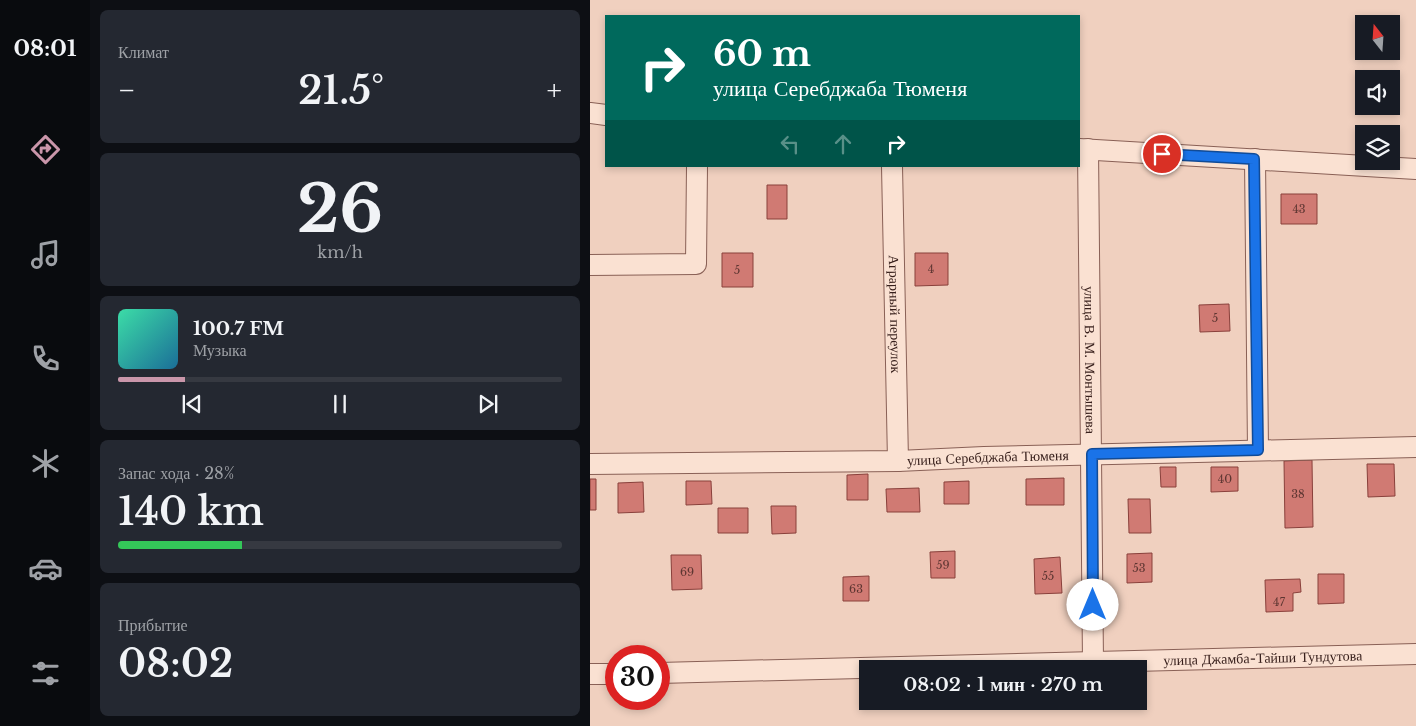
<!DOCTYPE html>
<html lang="ru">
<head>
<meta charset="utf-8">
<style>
	:root { --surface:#171b24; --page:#242831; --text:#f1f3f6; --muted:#9ea1a6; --line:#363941; --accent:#ca96aa }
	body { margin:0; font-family:"Libre Baskerville",serif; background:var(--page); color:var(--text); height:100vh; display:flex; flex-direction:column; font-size:19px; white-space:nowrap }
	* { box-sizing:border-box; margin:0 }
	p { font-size:16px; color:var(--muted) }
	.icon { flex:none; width:28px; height:28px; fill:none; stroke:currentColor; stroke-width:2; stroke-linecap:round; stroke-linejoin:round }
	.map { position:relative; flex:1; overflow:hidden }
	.panel { display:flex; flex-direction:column; gap:10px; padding:10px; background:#0d0f14; width:500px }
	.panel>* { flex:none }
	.guide { position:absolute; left:15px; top:15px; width:475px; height:152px; border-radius:0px; box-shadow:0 2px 8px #0003; background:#00695c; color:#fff; overflow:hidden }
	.needle { width:32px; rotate:343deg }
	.fabs { position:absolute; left:765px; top:15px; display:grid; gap:10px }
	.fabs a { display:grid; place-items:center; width:45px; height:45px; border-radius:0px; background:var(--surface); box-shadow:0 2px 8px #0003; font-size:25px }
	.speed { position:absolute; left:15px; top:645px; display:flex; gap:10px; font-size:25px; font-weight:700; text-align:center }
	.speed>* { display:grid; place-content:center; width:65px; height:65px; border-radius:50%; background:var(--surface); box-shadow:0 2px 8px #0003; line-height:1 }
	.speed .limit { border:8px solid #d22; background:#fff; color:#111 }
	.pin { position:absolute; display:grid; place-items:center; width:42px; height:42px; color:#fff; margin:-21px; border:2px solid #fff; border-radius:50%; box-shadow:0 1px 5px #0007 }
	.me { position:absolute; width:55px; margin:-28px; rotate:0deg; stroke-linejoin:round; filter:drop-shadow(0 0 4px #0008) }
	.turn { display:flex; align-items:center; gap:18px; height:105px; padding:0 25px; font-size:22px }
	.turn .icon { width:65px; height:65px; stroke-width:2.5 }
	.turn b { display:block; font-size:35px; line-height:42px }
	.lanes { display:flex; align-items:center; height:48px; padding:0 25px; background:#0003; justify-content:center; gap:25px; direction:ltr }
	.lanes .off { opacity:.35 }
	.big { font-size:38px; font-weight:600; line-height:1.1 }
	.panel .card { flex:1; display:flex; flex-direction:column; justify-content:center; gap:8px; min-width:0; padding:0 18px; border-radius:8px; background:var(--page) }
	.panel .dial { align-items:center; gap:0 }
	.dial b { font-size:65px; line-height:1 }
	.song { display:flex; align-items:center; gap:15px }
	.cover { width:60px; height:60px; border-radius:8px; background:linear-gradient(135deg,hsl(160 70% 55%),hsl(200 70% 35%)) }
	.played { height:5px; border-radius:2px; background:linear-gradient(90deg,var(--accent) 15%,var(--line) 15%) }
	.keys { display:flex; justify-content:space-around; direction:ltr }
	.heat { display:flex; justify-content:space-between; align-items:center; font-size:28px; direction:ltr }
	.charge { height:8px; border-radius:4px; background:linear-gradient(90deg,#34c759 28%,var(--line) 0) }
	.trip { position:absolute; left:269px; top:660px; width:288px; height:50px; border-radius:0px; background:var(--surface); box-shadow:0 2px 8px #0003; font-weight:600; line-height:50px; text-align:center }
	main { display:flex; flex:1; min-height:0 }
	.dock { display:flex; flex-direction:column; width:90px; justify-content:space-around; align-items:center; background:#090b0e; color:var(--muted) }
	.dock .icon { width:35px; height:35px }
	.dock .active { color:var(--accent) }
	.dock b { font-size:22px; color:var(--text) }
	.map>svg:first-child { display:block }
</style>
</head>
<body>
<main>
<nav class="dock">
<b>08:01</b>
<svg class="icon active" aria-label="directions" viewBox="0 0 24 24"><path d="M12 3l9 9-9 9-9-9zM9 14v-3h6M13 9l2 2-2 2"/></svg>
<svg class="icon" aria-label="music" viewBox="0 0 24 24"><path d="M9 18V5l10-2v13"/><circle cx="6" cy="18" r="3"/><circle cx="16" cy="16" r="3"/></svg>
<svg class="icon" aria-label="phone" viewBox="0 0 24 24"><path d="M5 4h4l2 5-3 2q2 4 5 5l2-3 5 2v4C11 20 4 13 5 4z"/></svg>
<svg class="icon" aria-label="climate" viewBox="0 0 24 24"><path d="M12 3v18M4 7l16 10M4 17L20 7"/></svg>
<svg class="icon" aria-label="car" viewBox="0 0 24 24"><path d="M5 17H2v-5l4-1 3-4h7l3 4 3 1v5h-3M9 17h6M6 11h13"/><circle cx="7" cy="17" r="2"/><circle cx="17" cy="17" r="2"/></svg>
<svg class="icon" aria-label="filters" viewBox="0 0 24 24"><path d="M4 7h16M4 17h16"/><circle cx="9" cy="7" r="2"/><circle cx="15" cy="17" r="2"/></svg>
</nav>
<section class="panel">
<div class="card"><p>Климат</p>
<div class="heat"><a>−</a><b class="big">21.5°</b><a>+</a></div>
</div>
<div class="card dial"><b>26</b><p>km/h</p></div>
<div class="card">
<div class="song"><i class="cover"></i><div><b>100.7 FM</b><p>Музыка</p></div></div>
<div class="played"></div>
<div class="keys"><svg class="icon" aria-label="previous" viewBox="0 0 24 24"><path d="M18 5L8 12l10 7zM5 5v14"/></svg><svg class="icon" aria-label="pause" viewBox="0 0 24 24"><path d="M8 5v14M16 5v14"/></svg><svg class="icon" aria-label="next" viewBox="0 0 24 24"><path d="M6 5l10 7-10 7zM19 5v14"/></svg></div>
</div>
<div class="card"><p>Запас хода · 28%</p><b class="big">140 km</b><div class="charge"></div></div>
<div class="card"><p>Прибытие</p><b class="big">08:02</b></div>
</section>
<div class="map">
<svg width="826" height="726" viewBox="0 0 826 726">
	<rect width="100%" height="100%" fill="#f0d0bf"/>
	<path fill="#d07a73" stroke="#89403b" d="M177 185H197V219H177Z
		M691 194H727V224H691Z
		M132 253H163V287H132Z
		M325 253H358V285L325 286Z
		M639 304 640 331 610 332 609 305Z
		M722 460 723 527 695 528 694 461Z
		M777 464H804L805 496 778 497Z
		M570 467H586V487H571Z
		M621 467H648V491L621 492Z
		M278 474V500H257V475Z
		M474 478V505H436V479Z
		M0 479H6V510H0Z
		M96 481H121L122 504 96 505Z
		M379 481V504H354V482Z
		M53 482 54 512 28 513V483Z
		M329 488 330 512H297L296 489Z
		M538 499H560L561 533H539Z
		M181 506H206V533L182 534Z
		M128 508H158V533H128Z
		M365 551V578H341L340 552Z
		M562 553V582L537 583V554Z
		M81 555H111L112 589 82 590Z
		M470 557 472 593 445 594 444 559Z
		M728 574H754V603L728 604Z
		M279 576V601H253V577Z
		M710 579 711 592 703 593V611L676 612 675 580Z"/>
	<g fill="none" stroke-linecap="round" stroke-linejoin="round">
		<defs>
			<g id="minor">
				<path d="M0 113 16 115"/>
				<path d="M489 149 826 169"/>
				<path id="s1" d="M498 149 503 662"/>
				<path d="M665 159 668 450"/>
				<path id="s2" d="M302 166 308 461"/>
				<path d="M0 265 106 264 107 166"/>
				<path id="s3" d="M0 464 308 461 394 457 826 447"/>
				<path id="s4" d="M69 673 826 654"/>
				<path d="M0 674H26"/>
			</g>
		</defs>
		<use href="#minor" stroke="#896056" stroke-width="22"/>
		<use href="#minor" stroke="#fae1d2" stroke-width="20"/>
	</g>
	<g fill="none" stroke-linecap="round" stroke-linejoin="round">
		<defs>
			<path id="route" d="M503 605 502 454 668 450 664 159 572 154"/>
		</defs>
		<use href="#route" stroke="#114b97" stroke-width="12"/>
		<use href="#route" stroke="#1a73e8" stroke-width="9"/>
	</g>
	<g text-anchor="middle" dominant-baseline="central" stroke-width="5" stroke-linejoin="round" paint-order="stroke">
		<g font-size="11" fill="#5e3632">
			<text x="709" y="209">43</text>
			<text x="341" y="269">4</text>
			<text x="147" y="270">5</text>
			<text x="625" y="318">5</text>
			<text x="635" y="479">40</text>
			<text x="708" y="494">38</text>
			<text x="353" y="565">59</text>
			<text x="549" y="568">53</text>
			<text x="97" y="572">69</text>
			<text x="458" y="576">55</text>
			<text x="266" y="589">63</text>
			<text x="689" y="602">47</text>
		</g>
		<g font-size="14" fill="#38201c" stroke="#f7decf">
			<text stroke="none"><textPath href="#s2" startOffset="148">Аграрный переулок</textPath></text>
			<text stroke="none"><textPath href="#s1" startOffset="211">улица В. М. Монтышева</textPath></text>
			<text stroke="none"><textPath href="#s3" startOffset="398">улица Серебджаба Тюменя</textPath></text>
			<text stroke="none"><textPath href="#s4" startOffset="604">улица Джамба-Тайши Тундутова</textPath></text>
		</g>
	</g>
</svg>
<div class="fabs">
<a><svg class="needle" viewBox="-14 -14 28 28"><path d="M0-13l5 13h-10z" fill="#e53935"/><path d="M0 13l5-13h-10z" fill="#9ea1a6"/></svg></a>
<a><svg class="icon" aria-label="sound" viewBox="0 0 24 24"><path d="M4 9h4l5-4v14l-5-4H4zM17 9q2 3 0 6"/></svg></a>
<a><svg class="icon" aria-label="layers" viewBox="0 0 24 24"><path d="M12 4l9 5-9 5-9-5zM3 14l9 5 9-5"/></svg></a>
</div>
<div class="speed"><div class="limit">30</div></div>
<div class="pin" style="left:572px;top:154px;background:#d93025"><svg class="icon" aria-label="arrive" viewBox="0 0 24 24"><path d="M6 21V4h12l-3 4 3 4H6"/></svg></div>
<svg class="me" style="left:503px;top:605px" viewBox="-20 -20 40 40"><circle r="19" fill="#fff"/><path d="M0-13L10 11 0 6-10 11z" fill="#1a73e8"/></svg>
<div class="trip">08:02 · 1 мин · 270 m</div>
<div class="guide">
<div class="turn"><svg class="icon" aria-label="right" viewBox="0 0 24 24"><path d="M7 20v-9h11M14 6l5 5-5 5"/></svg><div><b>60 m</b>улица Серебджаба Тюменя</div></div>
<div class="lanes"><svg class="icon off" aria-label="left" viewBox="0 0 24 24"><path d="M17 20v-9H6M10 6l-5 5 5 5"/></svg><svg class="icon off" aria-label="ahead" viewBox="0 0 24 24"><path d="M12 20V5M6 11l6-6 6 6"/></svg><svg class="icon" aria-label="right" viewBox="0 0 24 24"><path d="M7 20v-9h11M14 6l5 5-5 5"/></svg></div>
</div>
</div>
</main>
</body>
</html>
